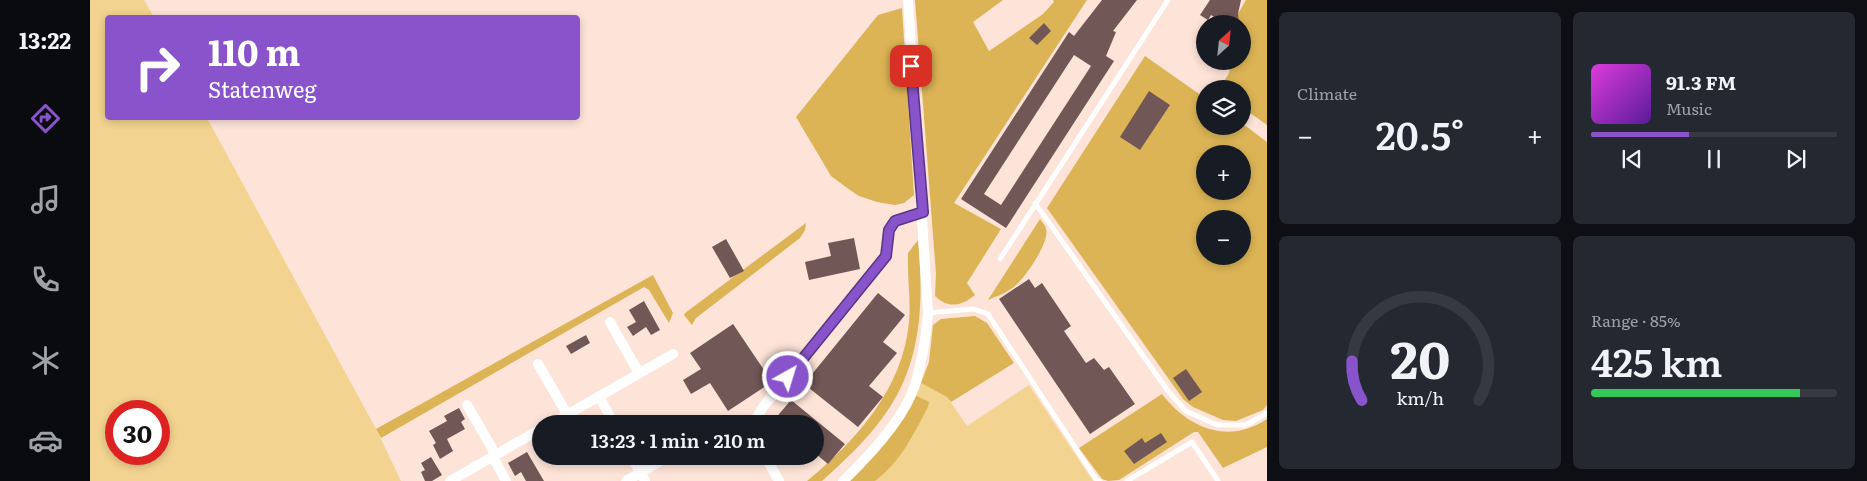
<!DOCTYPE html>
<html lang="en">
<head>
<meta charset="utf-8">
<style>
	:root { --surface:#171b24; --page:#242831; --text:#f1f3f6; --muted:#9ea1a6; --line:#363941; --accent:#8953cb }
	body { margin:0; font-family:Literata,serif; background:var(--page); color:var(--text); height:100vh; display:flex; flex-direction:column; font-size:19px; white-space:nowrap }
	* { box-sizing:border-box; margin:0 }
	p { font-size:16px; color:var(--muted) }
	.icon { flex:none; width:28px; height:28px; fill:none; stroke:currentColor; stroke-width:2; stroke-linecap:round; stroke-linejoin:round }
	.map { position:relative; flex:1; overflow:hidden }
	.side { display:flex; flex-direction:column; gap:12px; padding:12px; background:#0d0f14; width:600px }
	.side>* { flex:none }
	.guide { position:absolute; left:15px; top:15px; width:475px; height:105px; border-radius:5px; box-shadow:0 2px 8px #0003; background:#8953cb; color:#fff; overflow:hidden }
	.needle { width:32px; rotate:27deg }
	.controls { position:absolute; left:1106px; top:15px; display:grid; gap:10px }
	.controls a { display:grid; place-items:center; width:55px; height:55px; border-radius:50%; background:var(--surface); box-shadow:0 2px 8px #0003; font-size:25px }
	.speed { position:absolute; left:15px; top:400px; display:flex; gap:10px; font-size:25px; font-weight:700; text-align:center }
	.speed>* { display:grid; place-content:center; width:65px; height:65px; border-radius:50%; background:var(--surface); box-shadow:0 2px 8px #0003; line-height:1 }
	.speed .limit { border:8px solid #d22; background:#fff; color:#111 }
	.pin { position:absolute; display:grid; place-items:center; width:42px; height:42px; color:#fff; margin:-21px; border-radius:10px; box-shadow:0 2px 8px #0006 }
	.me { position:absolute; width:55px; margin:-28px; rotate:39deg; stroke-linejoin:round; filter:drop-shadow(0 0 4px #0008) }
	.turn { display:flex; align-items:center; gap:18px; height:105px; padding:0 20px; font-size:22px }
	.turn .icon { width:65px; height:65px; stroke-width:2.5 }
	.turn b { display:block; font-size:35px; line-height:42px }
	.big { font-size:38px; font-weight:600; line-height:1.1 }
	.side .card { flex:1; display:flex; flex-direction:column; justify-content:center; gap:8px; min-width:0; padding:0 18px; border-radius:8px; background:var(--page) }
	.side .dial { align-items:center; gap:0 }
	.dial svg { height:130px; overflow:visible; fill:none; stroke:var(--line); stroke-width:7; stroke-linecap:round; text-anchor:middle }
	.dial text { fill:var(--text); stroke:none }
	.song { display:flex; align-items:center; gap:15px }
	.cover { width:60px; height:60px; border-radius:8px; background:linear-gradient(135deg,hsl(300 70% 55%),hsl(270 70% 35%)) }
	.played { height:5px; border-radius:2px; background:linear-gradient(90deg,var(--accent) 40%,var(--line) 40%) }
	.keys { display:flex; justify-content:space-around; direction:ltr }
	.heat { display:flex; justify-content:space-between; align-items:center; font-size:28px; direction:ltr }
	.charge { height:8px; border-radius:4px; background:linear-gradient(90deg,#34c759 85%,var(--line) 0) }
	.side .tiles { flex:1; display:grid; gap:12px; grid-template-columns:repeat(2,1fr) }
	.trip { position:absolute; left:442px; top:415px; width:292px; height:50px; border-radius:25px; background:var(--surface); box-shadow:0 2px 8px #0003; font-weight:600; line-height:50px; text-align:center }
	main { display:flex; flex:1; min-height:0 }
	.tab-bar { display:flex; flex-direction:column; width:90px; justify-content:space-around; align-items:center; background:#090b0e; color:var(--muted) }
	.tab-bar .icon { width:35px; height:35px }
	.tab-bar .active { color:var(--accent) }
	.tab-bar b { font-size:22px; color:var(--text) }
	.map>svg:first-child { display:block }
</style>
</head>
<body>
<main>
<nav class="tab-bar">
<b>13:22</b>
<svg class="icon active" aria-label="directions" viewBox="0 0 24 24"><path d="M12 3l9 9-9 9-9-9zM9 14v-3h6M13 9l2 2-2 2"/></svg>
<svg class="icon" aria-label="music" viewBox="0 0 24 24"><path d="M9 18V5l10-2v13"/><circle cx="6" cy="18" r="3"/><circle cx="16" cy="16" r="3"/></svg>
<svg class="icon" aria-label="phone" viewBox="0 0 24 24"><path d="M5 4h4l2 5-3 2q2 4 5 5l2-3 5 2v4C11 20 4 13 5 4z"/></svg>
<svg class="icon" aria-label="climate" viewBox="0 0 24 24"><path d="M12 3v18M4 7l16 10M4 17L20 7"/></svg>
<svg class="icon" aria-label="car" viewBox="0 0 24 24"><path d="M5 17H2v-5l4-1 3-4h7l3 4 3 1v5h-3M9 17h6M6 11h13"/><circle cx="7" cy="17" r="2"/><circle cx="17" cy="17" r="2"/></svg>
</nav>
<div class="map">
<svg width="1177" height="481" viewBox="0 0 1177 481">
	<rect width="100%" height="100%" fill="#fde3d8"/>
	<path fill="#f2d38f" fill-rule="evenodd" d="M0 0H54L64 17 18 18V118H117L286 429 311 481H0ZM26 411H69V454H26Z
		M831 383 857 397 877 426 939 385 1003 481H785C810 463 824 434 838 407V402L825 395Z"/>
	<path fill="#dcb455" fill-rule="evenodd" d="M825 0H913L883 22 899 51 953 14 964 2 963 0H997L864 203 911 229 877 283 885 295C872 306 858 309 845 296L846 274Z
		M1156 0H1177V125L1153 108 1152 89H1129L1138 75 1143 61H1152V24H1142Z
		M812 8 824 195 814 203 805 205 787 202 769 196 760 190 741 176 706 117 788 15Z
		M1055 56 1115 98V126H1152L1153 124 1177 142V405L1173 410 1146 421 1133 420 1103 407 1093 399 957 208ZM1115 154H1152V191H1115ZM1115 219H1152V256H1115Z
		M950 219C952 222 956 226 956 229 960 242 935 278 925 286 917 293 907 296 898 300Z
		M716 223 715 230 710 238 606 318 602 325 594 315 595 313Z
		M828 240C834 303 832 365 793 417 776 441 754 461 732 481H717C767 440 813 388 819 322 821 298 817 276 818 253Z
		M563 275 583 313 579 323 559 290 554 287 291 438 286 429Z
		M885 316 897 323 924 363 861 402 857 397 831 383 839 362 843 325 851 319Z
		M1072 394C1098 428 1138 445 1177 419V447L1133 468 1108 432H1104L1029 480 1018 481 1012 479 989 448Z
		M825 395 839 402 838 407C824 434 810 463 785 481H759Z"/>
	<path fill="#715856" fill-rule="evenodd" d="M1012 0H1047L1023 31 1026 32 1016 56 1024 61 916 228 871 199 979 32 984 36ZM984 55 1001 66 911 205 894 194Z
		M1120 0H1151L1148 14 1149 24H1135L1121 15 1118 20 1110 15Z
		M954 23 961 31 947 45 939 38Z
		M1059 91 1080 105 1050 150 1030 137Z
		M764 238 770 269 719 280 715 262 741 256 738 243Z
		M636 239 654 271 640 278 622 247Z
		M939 279 945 288 952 283 981 326 974 331 996 363 1004 358 1014 370 1019 367 1045 404 1000 434 909 299Z
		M788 293 815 315 793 342 807 353 779 386 793 397 768 427 714 384Z
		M554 301 570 330 561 335 556 327 543 336 537 327 546 322 539 310Z
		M643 324 682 382 638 411 620 383 601 394 593 380 611 369 600 353Z
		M496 335 500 343 481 354 476 346Z
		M1096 369 1112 392 1099 401 1083 378Z
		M701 400 755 444 738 464 726 454V424H689L684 420Z
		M369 408 375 419 371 422 375 429 357 439 363 451 350 459 343 445 346 443 339 431 357 421 354 416Z
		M1071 433 1077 442 1044 464 1034 451 1052 438 1055 443Z
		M437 452 444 464 454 481H436L431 472 425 476 418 463Z
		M341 457 352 475 342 481H335L331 472 335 470 331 463Z"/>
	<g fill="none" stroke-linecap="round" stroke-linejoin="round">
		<path stroke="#fff" stroke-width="5" d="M945 203 1078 391 1096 411 1127 425H1156L1177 413
			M910 259 1078 0
			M838 313 884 309 898 314 1006 479 1010 481
			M1037 481 1102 442 1128 481"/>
		<path stroke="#fff" stroke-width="10" d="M520 322 549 373
			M448 364 477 414
			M509 396 524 424
			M377 405 406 455
			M461 424 583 354
			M663 424 673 407 796 256C800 219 798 223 833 212
			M541 456 555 481
			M675 456 689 481
			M403 457 416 481
			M360 481 451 429
			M536 481 579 456
			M753 481C778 457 814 419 825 385 832 362 836 337 838 313L818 0"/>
	</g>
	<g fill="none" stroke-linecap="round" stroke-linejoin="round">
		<defs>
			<path id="route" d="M698 377 796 256 799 230 805 221 833 212 821 66"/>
		</defs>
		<use href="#route" stroke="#593684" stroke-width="12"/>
		<use href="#route" stroke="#8953cb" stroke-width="9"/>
	</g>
</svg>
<div class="controls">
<a><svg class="needle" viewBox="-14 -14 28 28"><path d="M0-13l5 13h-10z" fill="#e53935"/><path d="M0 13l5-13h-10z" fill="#9ea1a6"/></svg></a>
<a><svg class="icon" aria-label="layers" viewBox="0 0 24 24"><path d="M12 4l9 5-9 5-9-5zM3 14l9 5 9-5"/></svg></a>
<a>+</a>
<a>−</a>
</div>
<div class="speed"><div class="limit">30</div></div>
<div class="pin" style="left:821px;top:66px;background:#d93025"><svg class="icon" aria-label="arrive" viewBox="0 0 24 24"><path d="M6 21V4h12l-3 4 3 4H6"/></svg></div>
<svg class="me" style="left:698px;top:377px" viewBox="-20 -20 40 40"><circle r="17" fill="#8953cb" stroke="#fff" stroke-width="3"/><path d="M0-11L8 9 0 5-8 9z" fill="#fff"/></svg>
<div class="trip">13:23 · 1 min · 210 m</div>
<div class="guide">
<div class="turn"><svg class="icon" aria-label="right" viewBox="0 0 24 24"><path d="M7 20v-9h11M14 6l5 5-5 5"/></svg><div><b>110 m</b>Statenweg</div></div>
</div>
</div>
<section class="side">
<div class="tiles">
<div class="card"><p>Climate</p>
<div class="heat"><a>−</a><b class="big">20.5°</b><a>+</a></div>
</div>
<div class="card">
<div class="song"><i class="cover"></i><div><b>91.3 FM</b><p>Music</p></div></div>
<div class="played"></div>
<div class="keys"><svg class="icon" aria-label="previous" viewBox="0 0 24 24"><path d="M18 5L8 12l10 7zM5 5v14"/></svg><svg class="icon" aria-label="pause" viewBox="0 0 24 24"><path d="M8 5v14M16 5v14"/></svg><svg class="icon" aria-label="next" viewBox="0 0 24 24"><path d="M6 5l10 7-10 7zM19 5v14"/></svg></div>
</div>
<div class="card dial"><svg viewBox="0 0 100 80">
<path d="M14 69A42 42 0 1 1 86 69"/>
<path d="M14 69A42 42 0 0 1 8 45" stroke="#8953cb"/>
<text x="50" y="56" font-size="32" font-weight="700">20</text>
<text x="50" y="72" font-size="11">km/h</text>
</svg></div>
<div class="card"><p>Range · 85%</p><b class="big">425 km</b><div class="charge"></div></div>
</div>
</section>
</main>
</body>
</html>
